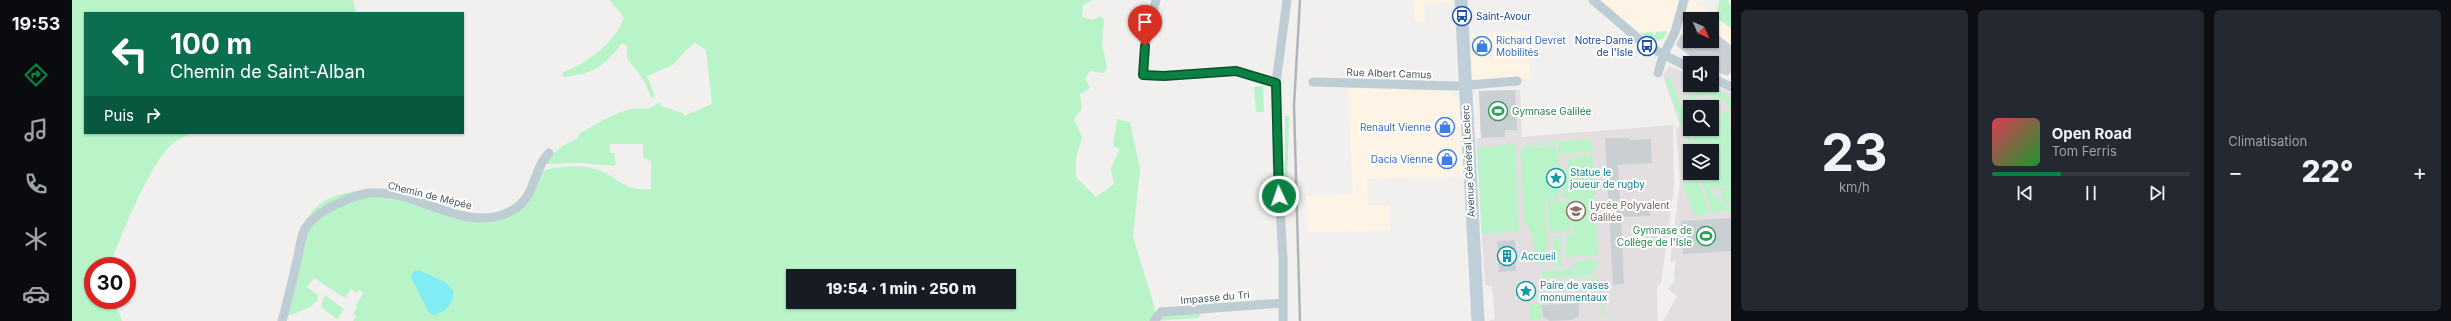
<!DOCTYPE html>
<html lang="fr">
<head>
<meta charset="utf-8">
<style>
	:root { --surface:#171b24; --page:#242831; --text:#f1f3f6; --muted:#9ea1a6; --line:#363941; --accent:#0b8043 }
	body { margin:0; font-family:Inter,sans-serif; background:var(--page); color:var(--text); height:100vh; display:flex; flex-direction:column; font-size:15px; white-space:nowrap }
	* { box-sizing:border-box; margin:0 }
	p { font-size:13px; color:var(--muted) }
	.icon { flex:none; width:22px; height:22px; fill:none; stroke:currentColor; stroke-width:2; stroke-linecap:round; stroke-linejoin:round }
	.map { position:relative; flex:1; overflow:hidden }
	.details { display:flex; flex-direction:column; gap:10px; padding:10px; background:#0d0f14; width:720px }
	.details>* { flex:none }
	.hud { position:absolute; left:12px; top:12px; width:380px; height:122px; border-radius:0px; box-shadow:0 1px 3px #0004; background:#0b6e4f; color:#fff; overflow:hidden }
	.needle { width:26px; rotate:135deg }
	.tools { position:absolute; left:1611px; top:12px; display:grid; gap:8px }
	.tools a { display:grid; place-items:center; width:36px; height:36px; border-radius:0px; background:var(--surface); box-shadow:0 1px 3px #0004; font-size:20px }
	.speed { position:absolute; left:12px; top:257px; display:flex; gap:8px; font-size:20px; font-weight:700; text-align:center }
	.speed>* { display:grid; place-content:center; width:52px; height:52px; border-radius:50%; background:var(--surface); box-shadow:0 1px 3px #0004; line-height:1 }
	.speed .limit { border:6px solid #d22; background:#fff; color:#111 }
	.pin { position:absolute; display:grid; place-items:center; width:34px; height:34px; color:#fff; margin:-41px -17px; border-radius:50% 50% 50% 0; rotate:-45deg; box-shadow:0 0 4px #0007 }
	.pin .icon { rotate:45deg }
	.me { position:absolute; width:44px; margin:-22px; rotate:357deg; stroke-linejoin:round; filter:drop-shadow(0 0 3px #0008) }
	.turn { display:flex; align-items:center; gap:14px; height:84px; padding:0 20px; font-size:18px }
	.turn .icon { width:52px; height:52px; stroke-width:2.5 }
	.turn b { display:block; font-size:28px; line-height:34px }
	.then { display:flex; align-items:center; height:38px; padding:0 20px; background:#0003; gap:8px; font-size:15px }
	.big { font-size:30px; font-weight:800; line-height:1.1 }
	.details .card { flex:1; display:flex; flex-direction:column; justify-content:center; gap:6px; min-width:0; padding:0 14px; border-radius:6px; background:var(--page) }
	.details .dial { align-items:center; gap:0 }
	.dial b { font-size:52px; line-height:1 }
	.song { display:flex; align-items:center; gap:12px }
	.cover { width:48px; height:48px; border-radius:6px; background:linear-gradient(135deg,hsl(350 70% 55%),hsl(130 70% 35%)) }
	.played { height:4px; border-radius:2px; background:linear-gradient(90deg,var(--accent) 35%,var(--line) 35%) }
	.keys { display:flex; justify-content:space-around; direction:ltr }
	.heat { display:flex; justify-content:space-between; align-items:center; font-size:22px; direction:ltr }
	.details .tiles { flex:1; display:grid; gap:10px; grid-template-columns:repeat(3,1fr) }
	.trip { position:absolute; left:714px; top:269px; width:230px; height:40px; border-radius:0px; background:var(--surface); box-shadow:0 1px 3px #0004; font-weight:800; line-height:40px; text-align:center }
	main { display:flex; flex:1; min-height:0 }
	.tabs { display:flex; flex-direction:column; width:72px; justify-content:space-around; align-items:center; background:#090b0e; color:var(--muted) }
	.tabs .icon { width:28px; height:28px }
	.tabs .on { color:var(--accent) }
	.tabs b { font-size:18px; color:var(--text) }
	.map>svg:first-child { display:block }
</style>
</head>
<body>
<main>
<nav class="tabs">
<b>19:53</b>
<svg class="icon on" aria-label="directions" viewBox="0 0 24 24"><path d="M12 3l9 9-9 9-9-9zM9 14v-3h6M13 9l2 2-2 2"/></svg>
<svg class="icon" aria-label="music" viewBox="0 0 24 24"><path d="M9 18V5l10-2v13"/><circle cx="6" cy="18" r="3"/><circle cx="16" cy="16" r="3"/></svg>
<svg class="icon" aria-label="phone" viewBox="0 0 24 24"><path d="M5 4h4l2 5-3 2q2 4 5 5l2-3 5 2v4C11 20 4 13 5 4z"/></svg>
<svg class="icon" aria-label="climate" viewBox="0 0 24 24"><path d="M12 3v18M4 7l16 10M4 17L20 7"/></svg>
<svg class="icon" aria-label="car" viewBox="0 0 24 24"><path d="M5 17H2v-5l4-1 3-4h7l3 4 3 1v5h-3M9 17h6M6 11h13"/><circle cx="7" cy="17" r="2"/><circle cx="17" cy="17" r="2"/></svg>
</nav>
<div class="map">
<svg width="1659" height="321" viewBox="0 0 1659 321">
	<rect width="100%" height="100%" fill="#f2efef"/>
	<path fill="#fef4e6" fill-rule="evenodd" d="M1341 0H1379V3L1352 4 1353 21H1343Z
		M1530 0H1607L1598 31 1590 40 1582 42 1571 36Z
		M1618 0H1624L1623 3 1642 17 1648 0H1659V78L1640 70V63H1627L1604 45ZM1618 19H1640V41H1618Z
		M1456 31 1458 78 1400 82 1398 34Z
		M1276 88 1374 92 1387 99 1390 177 1295 179 1296 205H1318V231L1236 232 1234 196 1281 195Z"/>
	<path fill="#e3dfe1" fill-rule="evenodd" d="M1598 66 1618 75V85L1640 84 1659 93V321H1591L1605 296 1596 289 1603 280 1602 272 1604 261 1598 262 1608 183 1604 129 1608 125 1591 76ZM1618 107H1640V129H1618ZM1618 151H1640V173H1618Z
		M1448 90 1450 137 1601 125 1602 187 1589 283 1585 287 1586 321H1416L1423 319 1420 286 1413 285 1404 138H1409L1407 91Z"/>
	<path fill="#b8f4c8" fill-rule="evenodd" d="M0 0H281L284 13H13V133H119C112 137 104 140 98 146 78 165 47 238 38 266H21V300H42L50 321H0Z
		M538 0H1021L1011 5 1010 17 1021 20 1027 16 1032 19 1030 44 1035 67 1032 73 1018 71 1013 78 1018 88 1008 94 1010 108 1002 119 1010 137 1004 158V177L1024 197 1042 184 1039 168 1048 149 1041 146 1045 119 1058 122 1068 170 1061 237 1082 305 1083 314 1080 321H281L284 317 281 314 285 307 284 305 291 293 287 290 285 293 279 289 273 298 242 278 235 287 246 295 245 301 238 307 219 315 215 314C219 296 222 278 225 260 232 217 237 199 284 191L428 220 445 212 471 171C485 166 511 164 526 170 548 178 552 192 579 189V161L571 157V144H538V153H542L544 164 542 166 510 163 473 164C481 150 492 145 506 138L507 134C526 123 554 104 577 109L588 102 589 106 611 113 612 116 640 104 634 50 623 43 614 50 601 65 575 76 583 96 580 98 570 78 555 58V45L549 44C532 67 521 74 491 77V72C515 64 543 42 552 18ZM721 276H937V302H721Z
		M1648 0H1656L1659 6V28L1643 17Z
		M1595 31 1592 38 1583 42 1568 33 1581 32V35H1584V32Z
		M1598 77 1610 109C1618 87 1643 82 1659 99V110C1649 89 1617 88 1614 115 1613 126 1621 140 1625 151H1619L1593 78Z
		M1191 86 1192 112H1184L1182 87Z
		M1645 96 1649 110 1640 113V107H1619L1618 105Z
		M1658 111 1659 184 1639 190 1634 173H1640V151H1626L1619 129H1640V117Z
		M1213 116H1217L1215 211 1211 204 1209 162 1213 161Z
		M1515 139 1520 145 1526 255 1494 257 1493 235 1501 234 1499 199 1490 198 1497 158 1518 156V152L1487 154 1486 144 1449 146 1455 144Z
		M1440 144 1443 146 1447 231 1410 234 1405 148Z
		M1484 146 1486 166 1493 170 1486 198 1473 200 1476 263 1463 265 1461 237 1452 218 1448 149Z
		M1627 173H1633L1639 192 1652 205 1647 190 1659 186V202L1652 205 1659 207V212L1652 210 1641 214Z
		M1625 179 1638 212 1623 217 1611 185Z
		M1497 201 1499 231 1477 233 1475 202Z
		M1488 236 1490 266H1482L1481 237Z
		M1523 259 1524 270 1520 275 1470 278V271L1502 269V262Z
		M1527 279 1528 287 1472 289V285L1476 283Z
		M1530 289 1532 314 1546 315H1530L1529 302 1507 305V302L1470 304V319L1458 320 1457 305 1466 304 1465 294 1524 293Z
		M253 295 272 309 265 319 249 307Z
		M1127 313 1129 315 1125 318 1084 321 1088 316Z"/>
	<path fill="#80ecf6" d="M346 270 373 282 381 290C383 303 373 312 362 315L357 313 339 277 341 272Z"/>
	<path fill="#cacfd4" d="M1618 25V41H1640V31L1659 45V72L1656 76 1640 70V63H1627L1604 45 1609 34 1610 36Z
		M1443 90 1445 130H1433V137L1409 138 1407 91Z
		M1533 138H1557V140L1579 139 1580 163 1546 165 1548 204 1577 203 1578 216 1549 217 1552 284 1541 285Z
		M1659 218V251L1611 254 1609 221Z
		M1443 240 1444 271 1427 272 1425 241Z
		M1507 303V316L1499 320 1478 321 1471 317 1470 305Z"/>
	<g fill="none" stroke-linecap="round" stroke-linejoin="round">
		<path stroke="#beccd3" stroke-width="9" d="M1084 0 1073 46 1071 75 1083 76 1164 71 1204 83
			M1521 0 1575 46 1618 68
			M1586 73 1591 56 1603 32 1612 0
			M1640 78 1659 87
			M1241 82 1385 86 1445 81
			M210 321C216 300 221 278 226 256 228 247 229 235 234 227 241 217 254 209 265 204 275 199 286 195 297 193 346 188 397 239 444 208 464 194 461 169 477 153
			M1082 321 1089 312 1211 303
			M1211 321V258L1205 160 1204 83 1215 0"/>
		<path stroke="#bfcfda" stroke-width="13" d="M1389 0 1406 321"/>
		<path stroke="#b0b5ba" stroke-width="2.5" d="M1228 321 1222 105 1228 0"/>
	</g>
	<g fill="none" stroke-linecap="round" stroke-linejoin="round">
		<defs>
			<path id="route" d="M1073 46 1071 75 1092 76 1164 71 1204 83 1207 196"/>
		</defs>
		<use href="#route" stroke="#07532c" stroke-width="10"/>
		<use href="#route" stroke="#0b8043" stroke-width="7"/>
	</g>
	<defs>
		<symbol id="bus-ring" viewBox="-11 -11 22 22"><circle r="9.5" fill="#fff" stroke="#1a4fb4" stroke-width="1.5"/><path d="M-5-6H5V4H4V6H2V4H-2V6H-4V4H-5ZM-3.5-4V0h7V-4ZM-3.5 1.2v1.5H-2V1.2ZM2 1.2v1.5H3.5V1.2Z" fill="#1a4fb4"/></symbol>
		<symbol id="shop-ring" viewBox="-11 -11 22 22"><circle r="9.5" fill="#fff" stroke="#3f7fe0" stroke-width="1.5"/><path d="M-5-2.5h2.3a2.7 3.5 0 0 1 5.4 0H5L5.5 6h-11ZM-1.5-2.5h3a1.5 2.3 0 0 0-3 0Z" fill="#3f7fe0"/></symbol>
		<symbol id="stadium-ring" viewBox="-11 -11 22 22"><circle r="9.5" fill="#fff" stroke="#2e9e5b" stroke-width="1.5"/><path d="M0-5a6.5 5 0 1 0 0 10a6.5 5 0 1 0 0-10ZM-3.5-1.8h7v3.6h-7Z" fill="#2e9e5b"/></symbol>
		<symbol id="sight-ring" viewBox="-11 -11 22 22"><circle r="9.5" fill="#fff" stroke="#0f9aa8" stroke-width="1.5"/><path d="M0-6L1.8-2.2L6-1.7L2.9 1.2L3.7 5.4L0 3.3L-3.7 5.4L-2.9 1.2L-6-1.7L-1.8-2.2Z" fill="#0f9aa8"/></symbol>
		<symbol id="school-ring" viewBox="-11 -11 22 22"><circle r="9.5" fill="#fff" stroke="#8d6e63" stroke-width="1.5"/><path d="M0-5L7-2L0 1L-7-2ZM-4 1L0 2.5L4 1V4Q0 6-4 4Z" fill="#8d6e63"/></symbol>
		<symbol id="building-ring" viewBox="-11 -11 22 22"><circle r="9.5" fill="#fff" stroke="#0f9aa8" stroke-width="1.5"/><path d="M-4-6H4V6H1V3H-1V6H-4ZM-2.5-4.3h1.7v1.8h-1.7ZM.8-4.3h1.7v1.8H.8ZM-2.5-1h1.7V.8h-1.7ZM.8-1h1.7V.8H.8Z" fill="#0f9aa8"/></symbol>
	</defs>
	<g fill-rule="evenodd">
		<use href="#bus-ring" x="1379" y="5" width="22" height="22"/>
		<use href="#shop-ring" x="1399" y="35" width="22" height="22"/>
		<use href="#bus-ring" x="1564" y="35" width="22" height="22"/>
		<use href="#stadium-ring" x="1415" y="100" width="22" height="22"/>
		<use href="#shop-ring" x="1362" y="116" width="22" height="22"/>
		<use href="#shop-ring" x="1364" y="148" width="22" height="22"/>
		<use href="#sight-ring" x="1473" y="167" width="22" height="22"/>
		<use href="#school-ring" x="1493" y="200" width="22" height="22"/>
		<use href="#stadium-ring" x="1623" y="225" width="22" height="22"/>
		<use href="#building-ring" x="1424" y="245" width="22" height="22"/>
		<use href="#sight-ring" x="1443" y="280" width="22" height="22"/>
	</g>
	<g text-anchor="middle" dominant-baseline="central" stroke-width="4" stroke-linejoin="round" paint-order="stroke">
		<g font-size="10" fill="#164399" stroke="#fff" text-anchor="start">
			<text x="1404" y="16">Saint-Avour</text>
			<text x="1561" y="40" text-anchor="end">Notre-Dame<tspan x="1561" dy="12">de l'Isle</tspan></text>
		</g>
		<g font-size="10" fill="#366cbe" stroke="#fff" text-anchor="end">
			<text x="1424" y="40" text-anchor="start">Richard Devret<tspan x="1424" dy="12">Mobilités</tspan></text>
			<text x="1359" y="127">Renault Vienne</text>
			<text x="1361" y="159">Dacia Vienne</text>
		</g>
		<g font-size="10" fill="#45565f" stroke="#fff">
			<text transform="translate(1317 73) rotate(2)">Rue Albert Camus</text>
			<text transform="translate(1396 161) rotate(-93)">Avenue Général Leclerc</text>
			<text transform="translate(358 195) rotate(14)">Chemin de Mépée</text>
			<text transform="translate(1143 297) rotate(-5)">Impasse du Tri</text>
		</g>
		<g font-size="10" fill="#27864d" stroke="#fff" text-anchor="start">
			<text x="1440" y="111">Gymnase Galilée</text>
			<text x="1620" y="230" text-anchor="end">Gymnase de<tspan x="1620" dy="12">Collège de l'Isle</tspan></text>
		</g>
		<g font-size="10" fill="#0d838f" stroke="#fff" text-anchor="start">
			<text x="1498" y="172">Statue le<tspan x="1498" dy="12">joueur de rugby</tspan></text>
			<text x="1449" y="256">Accueil</text>
			<text x="1468" y="285">Paire de vases<tspan x="1468" dy="12">monumentaux</tspan></text>
		</g>
		<g font-size="10" fill="#785e54" stroke="#fff" text-anchor="start">
			<text x="1518" y="205">Lycée Polyvalent<tspan x="1518" dy="12">Galilée</tspan></text>
		</g>
	</g>
</svg>
<div class="tools">
<a><svg class="needle" viewBox="-14 -14 28 28"><path d="M0-13l5 13h-10z" fill="#e53935"/><path d="M0 13l5-13h-10z" fill="#9ea1a6"/></svg></a>
<a><svg class="icon" aria-label="sound" viewBox="0 0 24 24"><path d="M4 9h4l5-4v14l-5-4H4zM17 9q2 3 0 6"/></svg></a>
<a><svg class="icon" aria-label="search" viewBox="0 0 24 24"><circle cx="10" cy="10" r="6"/><path d="M15 15l6 6"/></svg></a>
<a><svg class="icon" aria-label="layers" viewBox="0 0 24 24"><path d="M12 4l9 5-9 5-9-5zM3 14l9 5 9-5"/></svg></a>
</div>
<div class="speed"><div class="limit">30</div></div>
<div class="pin" style="left:1073px;top:46px;background:#d93025"><svg class="icon" aria-label="arrive" viewBox="0 0 24 24"><path d="M6 21V4h12l-3 4 3 4H6"/></svg></div>
<svg class="me" style="left:1207px;top:196px" viewBox="-20 -20 40 40"><circle r="17" fill="#0b8043" stroke="#fff" stroke-width="3"/><path d="M0-11L8 9 0 5-8 9z" fill="#fff"/></svg>
<div class="trip">19:54 · 1 min · 250 m</div>
<div class="hud">
<div class="turn"><svg class="icon" aria-label="left" viewBox="0 0 24 24"><path d="M17 20v-9H6M10 6l-5 5 5 5"/></svg><div><b>100 m</b>Chemin de Saint-Alban</div></div>
<div class="then">Puis<svg class="icon" aria-label="right" viewBox="0 0 24 24"><path d="M7 20v-9h11M14 6l5 5-5 5"/></svg></div>
</div>
</div>
<section class="details">
<div class="tiles">
<div class="card dial"><b>23</b><p>km/h</p></div>
<div class="card">
<div class="song"><i class="cover"></i><div><b>Open Road</b><p>Tom Ferris</p></div></div>
<div class="played"></div>
<div class="keys"><svg class="icon" aria-label="previous" viewBox="0 0 24 24"><path d="M18 5L8 12l10 7zM5 5v14"/></svg><svg class="icon" aria-label="pause" viewBox="0 0 24 24"><path d="M8 5v14M16 5v14"/></svg><svg class="icon" aria-label="next" viewBox="0 0 24 24"><path d="M6 5l10 7-10 7zM19 5v14"/></svg></div>
</div>
<div class="card"><p>Climatisation</p>
<div class="heat"><a>−</a><b class="big">22°</b><a>+</a></div>
</div>
</div>
</section>
</main>
</body>
</html>
